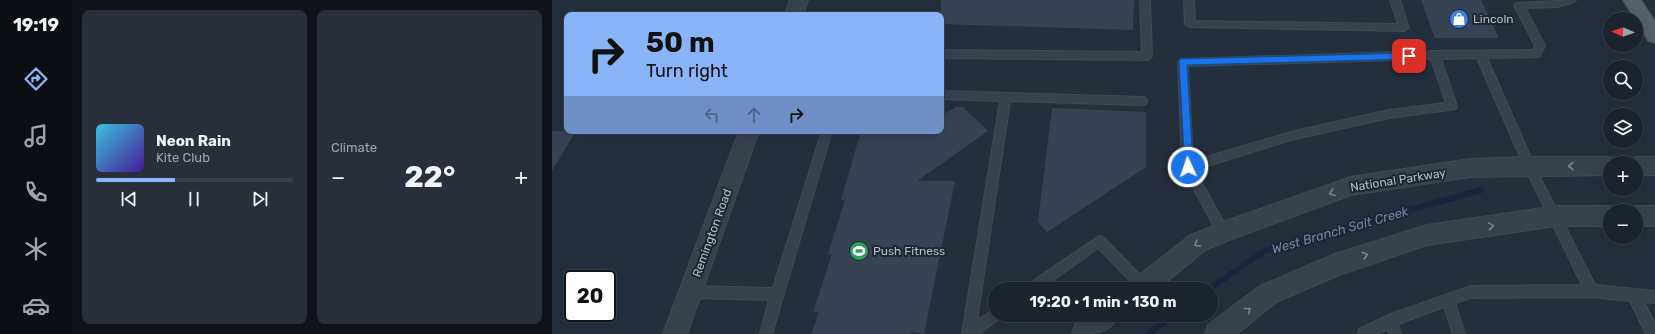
<!DOCTYPE html>
<html lang="en">
<head>
<meta charset="utf-8">
<style>
	:root { --surface:#1b232e; --page:#282f3a; --text:#f1f3f6; --muted:#a0a4aa; --line:#39404a; --accent:#8ab4f8 }
	body { margin:0; font-family:Rubik,sans-serif; background:var(--page); color:var(--text); height:100vh; display:flex; flex-direction:column; font-size:15px; white-space:nowrap }
	* { box-sizing:border-box; margin:0 }
	p { font-size:13px; color:var(--muted) }
	.icon { flex:none; width:22px; height:22px; fill:none; stroke:currentColor; stroke-width:2; stroke-linecap:round; stroke-linejoin:round }
	.map { position:relative; flex:1; overflow:hidden }
	.drawer { display:flex; flex-direction:column; gap:10px; padding:10px; background:#0f1319; width:480px }
	.drawer>* { flex:none }
	.top-card { position:absolute; left:12px; top:12px; width:380px; height:122px; border-radius:8px; box-shadow:0 4px 16px #0002,0 0 0 1px var(--line); background:#8ab4f8; color:#111; overflow:hidden }
	.needle { width:26px; rotate:272deg }
	.fabs { position:absolute; left:1051px; top:12px; display:grid; gap:8px }
	.fabs a { display:grid; place-items:center; width:40px; height:40px; border-radius:50%; background:var(--surface); box-shadow:0 4px 16px #0002,0 0 0 1px var(--line); font-size:20px }
	.speed { position:absolute; left:12px; top:270px; display:flex; gap:8px; font-size:20px; font-weight:700; text-align:center }
	.speed>* { display:grid; place-content:center; width:52px; height:52px; border-radius:50%; background:var(--surface); box-shadow:0 4px 16px #0002,0 0 0 1px var(--line); line-height:1 }
	.speed .limit { border:2px solid #111; border-radius:6px; background:#fff; color:#111 }
	.pin { position:absolute; display:grid; place-items:center; width:34px; height:34px; color:#fff; margin:-17px; border-radius:8px; box-shadow:0 2px 6px #0006 }
	.me { position:absolute; width:44px; margin:-22px; rotate:357deg; stroke-linejoin:round; filter:drop-shadow(0 0 3px #0008) }
	.turn { display:flex; align-items:center; gap:14px; height:84px; padding:0 16px; font-size:18px }
	.turn .icon { width:52px; height:52px; stroke-width:2.5 }
	.turn b { display:block; font-size:28px; line-height:34px }
	.lanes { display:flex; align-items:center; height:38px; padding:0 16px; background:#0003; justify-content:center; gap:20px; direction:ltr }
	.lanes .off { opacity:.35 }
	.big { font-size:30px; font-weight:700; line-height:1.1 }
	.drawer .widget { flex:1; display:flex; flex-direction:column; justify-content:center; gap:6px; min-width:0; padding:0 14px; border-radius:8px; background:var(--page) }
	.song { display:flex; align-items:center; gap:12px }
	.cover { width:48px; height:48px; border-radius:6px; background:linear-gradient(135deg,hsl(190 70% 55%),hsl(260 70% 35%)) }
	.played { height:4px; border-radius:2px; background:linear-gradient(90deg,var(--accent) 40%,var(--line) 40%) }
	.keys { display:flex; justify-content:space-around; direction:ltr }
	.heat { display:flex; justify-content:space-between; align-items:center; font-size:22px; direction:ltr }
	.drawer .tiles { flex:1; display:grid; gap:10px; grid-template-columns:repeat(2,1fr) }
	.trip { position:absolute; left:436px; top:282px; width:230px; height:40px; border-radius:20px; background:var(--surface); box-shadow:0 4px 16px #0002,0 0 0 1px var(--line); font-weight:700; line-height:40px; text-align:center }
	main { display:flex; flex:1; min-height:0 }
	.dock { display:flex; flex-direction:column; width:72px; justify-content:space-around; align-items:center; background:#0b0e12; color:var(--muted) }
	.dock .icon { width:28px; height:28px }
	.dock .on { color:var(--accent) }
	.dock b { font-size:18px; color:var(--text) }
	.map>svg:first-child { display:block }
</style>
</head>
<body>
<main>
<nav class="dock">
<b>19:19</b>
<svg class="icon on" aria-label="directions" viewBox="0 0 24 24"><path d="M12 3l9 9-9 9-9-9zM9 14v-3h6M13 9l2 2-2 2"/></svg>
<svg class="icon" aria-label="music" viewBox="0 0 24 24"><path d="M9 18V5l10-2v13"/><circle cx="6" cy="18" r="3"/><circle cx="16" cy="16" r="3"/></svg>
<svg class="icon" aria-label="phone" viewBox="0 0 24 24"><path d="M5 4h4l2 5-3 2q2 4 5 5l2-3 5 2v4C11 20 4 13 5 4z"/></svg>
<svg class="icon" aria-label="climate" viewBox="0 0 24 24"><path d="M12 3v18M4 7l16 10M4 17L20 7"/></svg>
<svg class="icon" aria-label="car" viewBox="0 0 24 24"><path d="M5 17H2v-5l4-1 3-4h7l3 4 3 1v5h-3M9 17h6M6 11h13"/><circle cx="7" cy="17" r="2"/><circle cx="17" cy="17" r="2"/></svg>
</nav>
<section class="drawer">
<div class="tiles">
<div class="widget">
<div class="song"><i class="cover"></i><div><b>Neon Rain</b><p>Kite Club</p></div></div>
<div class="played"></div>
<div class="keys"><svg class="icon" aria-label="previous" viewBox="0 0 24 24"><path d="M18 5L8 12l10 7zM5 5v14"/></svg><svg class="icon" aria-label="pause" viewBox="0 0 24 24"><path d="M8 5v14M16 5v14"/></svg><svg class="icon" aria-label="next" viewBox="0 0 24 24"><path d="M6 5l10 7-10 7zM19 5v14"/></svg></div>
</div>
<div class="widget"><p>Climate</p>
<div class="heat"><a>−</a><b class="big">22°</b><a>+</a></div>
</div>
</div>
</section>
<div class="map">
<svg width="1103" height="334" viewBox="0 0 1103 334">
	<rect width="100%" height="100%" fill="#242f3e"/>
	<g fill="none" stroke-linecap="round" stroke-linejoin="round">
		<path stroke="#17263c" stroke-width="6" d="M657 289 712 251 929 190
			M597 334 621 315"/>
	</g>
	<path fill="#364354" d="M389 0H582L581 30 389 24Z
		M869 0H929L947 38H883Z
		M404 107H411L436 131 365 181H403L372 334 360 332 357 334H259L267 312H261L280 254H276L293 200H289L309 131H389V116Z
		M500 108 594 112V167L495 232 486 222Z
		M0 131H24L0 171Z"/>
	<g fill="none" stroke-linecap="round" stroke-linejoin="round">
		<defs>
			<path id="lane" d="M588 0H598L600 56 598 59 595 60 389 58V50L590 52Z
				M632 0H642L643 21 846 24 838 0H848L857 28 852 31 638 27 633 24Z
				M1024 0 1022 2 1005 7 973 8 993 46 987 57 935 58 982 165 1043 285 1103 291V303L1092 302 1103 324V334H1094L1078 301 1039 297 919 298 903 303 913 334H901L892 307 846 324 849 334H837L835 329 825 334H806L807 329 839 314 919 286 1030 285 972 166 925 58 889 59 905 106 904 109 837 118 739 140 643 170 677 232 675 236 671 237 667 236 630 167 626 62 628 59 883 51 981 50 983 46 962 5 964 3ZM879 59 894 103 837 110 739 132 641 161 636 66Z
				M389 91 590 97 594 98 595 101 594 104 590 105 458 101 425 320 443 309V315H449L447 319 427 334H410L448 101 389 99Z
				M270 131H280L220 334H208L217 300 138 298 134 296 132 292 134 288 138 286 221 288Z
				M547 236 551 237 595 282 597 286 596 289H586L546 248 489 289H473L475 285Z"/>
			<path id="street" d="M238 0H256L251 15H233Z
				M187 131H207L135 334H111Z
				M977 157H1058L1065 160 1067 163H1058V175L918 177 799 195 677 240 653 250 606 289H576L580 281 637 236 671 222 799 177 918 159Z
				M1084 157H1103V175H1084V163H1075L1077 160Z
				M1004 206H1058L1066 209 1067 211H1058V226H1004L875 245 787 275 724 302 685 334H653L656 325 708 286 783 254 875 225Z
				M1084 206H1103V226H1084V211H1075L1076 209Z
				M537 315H568C558 334 542 334 520 334L523 325Z"/>
			<path id="primary" d="M1071 0H1089L1103 21V43L1096 41Z"/>
		</defs>
		<use href="#lane" stroke="#414a57" stroke-width="2"/>
		<use href="#street" stroke="#414a57" stroke-width="2"/>
		<use href="#primary" stroke="#414a57" stroke-width="2"/>
		<use href="#lane" fill="#38414e" fill-rule="evenodd"/>
		<use href="#street" fill="#38414e" fill-rule="evenodd"/>
		<use href="#primary" fill="#56606e" fill-rule="evenodd"/>
	</g>
	<defs><path id="oneway-chevron" d="M-2-3.5L2.5 0L-2 3.5" fill="none" stroke-width="1.6" stroke-linecap="round" stroke-linejoin="round"/></defs>
	<g stroke="#7c8592">
		<use href="#oneway-chevron" transform="translate(1019 166) rotate(-180)"/>
		<use href="#oneway-chevron" transform="translate(780 193) rotate(160)"/>
		<use href="#oneway-chevron" transform="translate(939 226) rotate(-8)"/>
		<use href="#oneway-chevron" transform="translate(645 244) rotate(149)"/>
		<use href="#oneway-chevron" transform="translate(813 255) rotate(-18)"/>
		<use href="#oneway-chevron" transform="translate(696 310) rotate(-38)"/>
	</g>
	<path fill="#1a73e8" stroke="#114b97" d="M857 53 861 56 857 59 635 65 641 167 639 170H633L627 62 628 59Z"/>
	<defs>
		<symbol id="shop-disc" viewBox="-11 -11 22 22"><circle r="9.5" fill="#3f7fe0" stroke="#1d2633"/><path d="M-5-2.5h2.3a2.7 3.5 0 0 1 5.4 0H5L5.5 6h-11ZM-1.5-2.5h3a1.5 2.3 0 0 0-3 0Z" fill="#fff"/></symbol>
		<symbol id="stadium-disc" viewBox="-11 -11 22 22"><circle r="9.5" fill="#2e9e5b" stroke="#1d2633"/><path d="M0-5a6.5 5 0 1 0 0 10a6.5 5 0 1 0 0-10ZM-3.5-1.8h7v3.6h-7Z" fill="#fff"/></symbol>
	</defs>
	<g fill-rule="evenodd">
		<use href="#shop-disc" x="896" y="8" width="22" height="22"/>
		<use href="#stadium-disc" x="296" y="240" width="22" height="22"/>
	</g>
	<g text-anchor="middle" dominant-baseline="central" stroke-width="4" stroke-linejoin="round" paint-order="stroke">
		<g font-size="12" fill="#b4bcc9" stroke="#1d2633" text-anchor="start">
			<text x="921" y="19">Lincoln</text>
			<text x="321" y="251">Push Fitness</text>
		</g>
		<g font-size="12" fill="#b4bcc9" stroke="#1d2633">
			<text transform="translate(846 180) rotate(-9)">National Parkway</text>
			<text transform="translate(160 233) rotate(-70)">Remington Road</text>
		</g>
		<g font-size="13" font-style="italic" fill="#6d86a8" stroke="#1d2633">
			<text transform="translate(788 230) rotate(-16)">West Branch Salt Creek</text>
		</g>
	</g>
</svg>
<div class="fabs">
<a><svg class="needle" viewBox="-14 -14 28 28"><path d="M0-13l5 13h-10z" fill="#e53935"/><path d="M0 13l5-13h-10z" fill="#a0a4aa"/></svg></a>
<a><svg class="icon" aria-label="search" viewBox="0 0 24 24"><circle cx="10" cy="10" r="6"/><path d="M15 15l6 6"/></svg></a>
<a><svg class="icon" aria-label="layers" viewBox="0 0 24 24"><path d="M12 4l9 5-9 5-9-5zM3 14l9 5 9-5"/></svg></a>
<a>+</a>
<a>−</a>
</div>
<div class="speed"><div class="limit">20</div></div>
<div class="pin" style="left:857px;top:56px;background:#d93025"><svg class="icon" aria-label="arrive" viewBox="0 0 24 24"><path d="M6 21V4h12l-3 4 3 4H6"/></svg></div>
<svg class="me" style="left:636px;top:167px" viewBox="-20 -20 40 40"><circle r="17" fill="#1a73e8" stroke="#fff" stroke-width="3"/><path d="M0-11L8 9 0 5-8 9z" fill="#fff"/></svg>
<div class="trip">19:20 · 1 min · 130 m</div>
<div class="top-card">
<div class="turn"><svg class="icon" aria-label="right" viewBox="0 0 24 24"><path d="M7 20v-9h11M14 6l5 5-5 5"/></svg><div><b>50 m</b>Turn right</div></div>
<div class="lanes"><svg class="icon off" aria-label="left" viewBox="0 0 24 24"><path d="M17 20v-9H6M10 6l-5 5 5 5"/></svg><svg class="icon off" aria-label="ahead" viewBox="0 0 24 24"><path d="M12 20V5M6 11l6-6 6 6"/></svg><svg class="icon" aria-label="right" viewBox="0 0 24 24"><path d="M7 20v-9h11M14 6l5 5-5 5"/></svg></div>
</div>
</div>
</main>
</body>
</html>
